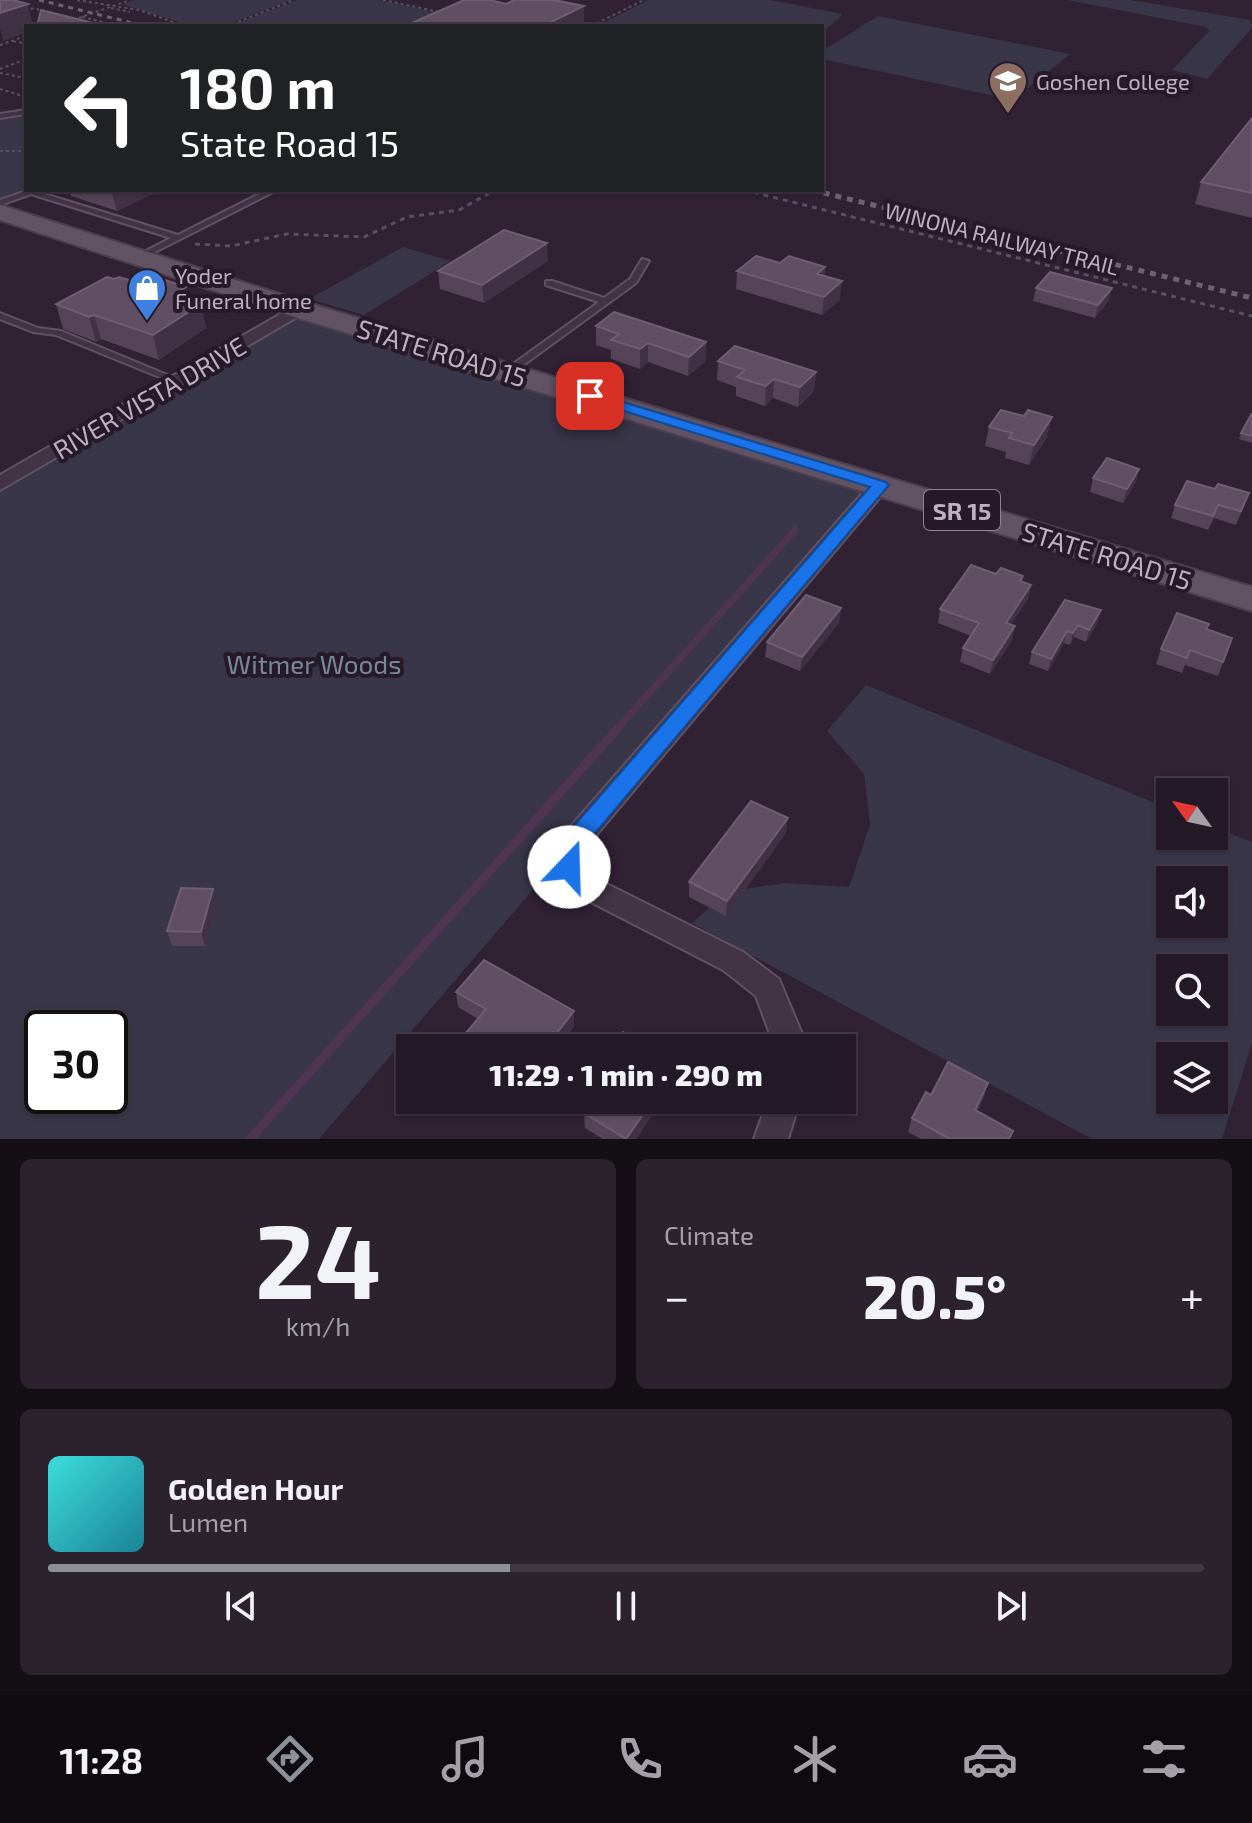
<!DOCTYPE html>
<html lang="en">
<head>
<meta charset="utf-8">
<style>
	:root { --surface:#241926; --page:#2c222e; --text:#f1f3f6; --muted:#a3a0a7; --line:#413843; --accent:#8c9099 }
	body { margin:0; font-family:"Exo 2",sans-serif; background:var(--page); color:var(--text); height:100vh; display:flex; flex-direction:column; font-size:30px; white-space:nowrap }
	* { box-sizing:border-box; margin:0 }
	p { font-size:26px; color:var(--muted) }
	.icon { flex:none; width:44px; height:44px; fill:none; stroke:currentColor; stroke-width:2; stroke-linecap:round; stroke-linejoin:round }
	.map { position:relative; height:1139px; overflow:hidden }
	.side { display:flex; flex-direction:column; gap:20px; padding:20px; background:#140e15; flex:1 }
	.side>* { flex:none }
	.hud { position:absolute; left:24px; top:24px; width:800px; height:168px; border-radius:0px; box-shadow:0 2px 6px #0004,0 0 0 2px var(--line); background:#202124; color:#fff; overflow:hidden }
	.needle { width:52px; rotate:303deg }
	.fabs { position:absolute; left:1156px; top:778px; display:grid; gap:16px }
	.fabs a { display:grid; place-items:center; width:72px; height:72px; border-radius:0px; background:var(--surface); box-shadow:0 2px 6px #0004,0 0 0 2px var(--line); font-size:40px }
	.speed { position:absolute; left:24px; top:1010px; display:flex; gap:16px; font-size:40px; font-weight:700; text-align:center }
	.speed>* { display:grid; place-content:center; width:104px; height:104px; border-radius:50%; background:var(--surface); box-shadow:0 2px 6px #0004,0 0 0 2px var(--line); line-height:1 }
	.speed .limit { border:4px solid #111; border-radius:12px; background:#fff; color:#111 }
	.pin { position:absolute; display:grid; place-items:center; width:68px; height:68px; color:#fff; margin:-34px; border-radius:16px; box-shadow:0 4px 12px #0006 }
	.me { position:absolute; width:88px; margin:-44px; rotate:21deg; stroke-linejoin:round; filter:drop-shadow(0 0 6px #0008) }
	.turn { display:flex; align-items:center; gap:28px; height:168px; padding:0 24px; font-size:36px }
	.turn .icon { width:104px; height:104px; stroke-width:2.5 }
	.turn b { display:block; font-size:56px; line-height:68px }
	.big { font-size:60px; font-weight:800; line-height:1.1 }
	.side .card { flex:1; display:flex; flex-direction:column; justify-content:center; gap:12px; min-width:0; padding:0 28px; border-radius:12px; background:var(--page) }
	.side .dial { align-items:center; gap:0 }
	.dial b { font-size:104px; line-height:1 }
	.song { display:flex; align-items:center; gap:24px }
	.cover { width:96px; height:96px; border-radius:12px; background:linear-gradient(135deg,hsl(180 70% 55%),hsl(190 70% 35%)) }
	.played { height:8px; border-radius:4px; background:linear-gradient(90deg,var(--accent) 40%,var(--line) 40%) }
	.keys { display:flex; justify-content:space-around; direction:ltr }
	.heat { display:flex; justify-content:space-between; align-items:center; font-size:44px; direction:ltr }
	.side .tiles { flex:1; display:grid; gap:20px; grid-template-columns:1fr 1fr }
	.card:last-child { grid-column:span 2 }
	.trip { position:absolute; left:396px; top:1034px; width:460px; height:80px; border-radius:0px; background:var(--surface); box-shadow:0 2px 6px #0004,0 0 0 2px var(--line); font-weight:800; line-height:80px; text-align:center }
	.tabs { display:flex; height:128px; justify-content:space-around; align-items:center; background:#0e0a0f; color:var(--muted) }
	.tabs .icon { width:56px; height:56px }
	.tabs .selected { color:var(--accent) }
	.tabs b { font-size:36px; color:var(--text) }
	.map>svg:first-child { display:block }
</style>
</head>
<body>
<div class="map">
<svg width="1252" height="1139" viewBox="0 0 1252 1139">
	<rect width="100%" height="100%" fill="#302133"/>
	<path fill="#383648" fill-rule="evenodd" d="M135 0H291L223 26H192L122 4Z
		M297 0H379L444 14 403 26H230Z
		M648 0H770L843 14 822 33V26H597Z
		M1067 0H1131L1250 20 1252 28 1207 79 1172 70 1209 31 1206 27Z
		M878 16 1070 54 1014 100 822 59V51Z
		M26 116V188L0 199V120Z
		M403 247 451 261 364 315 309 299Z
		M298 309 880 485 319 1139H0V484ZM42 1028H110V1096H42Z
		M866 685 1170 809V836H1214V827L1252 842V1043L1222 1139H1092L692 923 729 891 785 883 849 887 870 824 864 774 827 731ZM1170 880H1214V924H1170ZM1170 968H1214V1012H1170ZM1170 1056H1214V1100H1170Z"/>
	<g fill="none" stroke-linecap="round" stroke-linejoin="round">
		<path stroke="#4f3454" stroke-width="7" d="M617 729 795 530"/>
		<path stroke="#4f3454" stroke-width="9" d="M250 1139 619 727"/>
		<defs>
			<path id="lane" d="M26 110V114L0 118V114Z
				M29 190H40L38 192 178 235 267 190H277L139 260H136V256L171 238 31 194 0 205V200Z
				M642 259 649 261 636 283 511 374H505V370L599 302 546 285V281H552L604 298 630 279Z
				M0 313 38 328 61 331 182 381 180 383H174L56 335 33 332 0 319Z"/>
			<path id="street" d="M298 304 304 305 306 309 304 313 0 490V475Z
				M880 479 890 485 887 489 587 846 583 864 599 880 743 952 779 979 802 1034 803 1048H771L770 1034 756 996 723 970 579 896 555 867 564 834 873 481Z
				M768 1100H800L788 1139H754Z"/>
			<path id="primary" d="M0 205 308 303 1252 587V611L288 315 0 220Z"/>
		</defs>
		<use href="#lane" stroke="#605262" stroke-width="4"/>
		<use href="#street" stroke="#605262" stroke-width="4"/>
		<use href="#primary" stroke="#4b3e4d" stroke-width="4"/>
		<path stroke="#585162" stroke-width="2" stroke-dasharray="3 3" stroke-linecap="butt" d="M77 0 139 10 185 26
			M383 0 440 12
			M111 8 130 12
			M25 11 34 8 43 11
			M82 17 103 22
			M73 20 130 0
			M227 26 294 0
			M591 26 644 0
			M13 41 26 44
			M0 45 26 36
			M0 69 26 59
			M0 73 26 78
			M23 79 25 96
			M0 89 26 97
			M0 151H26"/>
		<path stroke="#585162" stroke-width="3" stroke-dasharray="5 5" stroke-linecap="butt" d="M183 190 190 192
			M744 190 1252 316
			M154 193 167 190
			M195 244 231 246 287 234 364 237 407 217 459 210 495 190"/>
		<use href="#lane" fill="#423444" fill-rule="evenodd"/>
		<use href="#street" fill="#423444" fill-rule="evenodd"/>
		<use href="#primary" fill="#615264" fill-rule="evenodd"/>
		<path stroke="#716073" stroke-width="3" stroke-dasharray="5 5" stroke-linecap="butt" d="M39 0 145 26"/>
		<path stroke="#716073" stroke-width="5" stroke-dasharray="6 6" stroke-linecap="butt" d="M812 190 1252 298"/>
	</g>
	<path fill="#554358" d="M1252 118V218L1195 204 1201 182Z
		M69 190H161L117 211 71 196Z
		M548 261 484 303 440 289 438 271Z
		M780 263 825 267 824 276 840 300 822 315 736 289 737 271Z
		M1036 288 1109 300 1095 318 1033 301Z
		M189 299 201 304 206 328 159 360 101 339 96 342 63 329 56 304Z
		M596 326 706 342V361L688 376 648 362 640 369 611 359V350L596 345Z
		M718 361 816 372 814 391 798 407 773 398 765 406 736 396V387L717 380Z
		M1252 413V443L1239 439 1241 433Z
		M989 427 1047 437 1029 465 1005 458 1006 452 985 446Z
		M1093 478 1136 482 1123 503 1090 492Z
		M1187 481 1244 506 1236 525 1214 518 1208 530 1171 518 1175 505Z
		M996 574 1023 576 1022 581 1031 585 1028 599 1011 624 1012 640 990 674 960 662 963 648 971 636 938 623 940 609Z
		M1065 600 1098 622 1086 642 1074 637 1070 645 1064 643 1048 671 1029 664 1032 652Z
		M841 608 839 623 800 671 765 657 767 642Z
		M1207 630 1232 638 1218 676 1185 665 1182 673 1156 664 1161 649Z
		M786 833 726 916 689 897V882Z
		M218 903 205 946H172L167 931Z
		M456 992 574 1011V1026L557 1048H462L461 1039 478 1019 458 1007Z
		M931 1095 984 1097 977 1112 1010 1139H921L908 1132 912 1118Z
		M582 1100H662L636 1139H603L585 1128 584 1113 590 1106Z"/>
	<path fill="#413144" d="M28 4 33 26H26V33L3 41 0 29V13Z
		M584 6V25L582 26H543Z
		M111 190H161L117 211Z
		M547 243 548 261 484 303 482 285Z
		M825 267 823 285 817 274Z
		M842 281 840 300 822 315 824 297Z
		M186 287 191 310 201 304 206 328 159 360 153 335 173 294Z
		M1112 288 1109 300 1095 318 1098 305Z
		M94 315 101 339 96 342 89 317Z
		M706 342V361L688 376 689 357Z
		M648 343V362L640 369V349Z
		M816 372 814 391 798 407 800 387Z
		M774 379 773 398 765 406 766 386Z
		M1052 417 1047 437 1029 465 1034 445Z
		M1139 469 1136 482 1123 503 1127 489Z
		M1031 585 1028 599 1003 637 1006 623Z
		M841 608 839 623 800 671 802 657Z
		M1101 610 1098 622 1086 642 1089 630Z
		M1078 625 1074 637 1070 645 1073 633Z
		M1015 626 1012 640 990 674 993 660Z
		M1067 631 1064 643 1048 671 1051 659Z
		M788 818 786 833 726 916 727 901Z
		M213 889 218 903 205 946 201 932Z
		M574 1011V1026L557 1048H545Z
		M988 1083 984 1097 970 1125 975 1110Z
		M653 1100H662L636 1139H626Z"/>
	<path fill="#604f63" stroke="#6f5e72" stroke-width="2" d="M0 0H13L28 4 0 13Z
		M464 0H490L506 4 514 0H554L584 6 543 26H405Z
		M41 10 105 26H37Z
		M1252 118V193L1201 182Z
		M504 230 547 243 482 285 438 271Z
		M756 256 780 263 789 256 825 267 817 274 842 281 824 297 737 271Z
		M1050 272 1112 288 1098 305 1036 288Z
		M107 277 114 279 119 277 145 285 159 278 186 287 173 294 201 304 153 335 94 315 89 317 56 304Z
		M614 312 706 342 689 357 648 343 640 349 611 340 619 334 596 326Z
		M735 346 816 372 800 387 774 379 766 386 737 377 745 370 718 361Z
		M1001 410 1024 416 1028 410 1052 417 1034 445 1009 438 1012 433 989 427Z
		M1252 413V436L1241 433Z
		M1107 458 1139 469 1127 489 1093 478Z
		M1187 481 1215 489 1218 484 1249 493 1241 511 1218 505 1213 516 1175 505Z
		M971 565 996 574 1001 568 1023 576 1020 581 1031 585 1006 623 1015 626 993 660 963 648 979 623 940 609Z
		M806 595 841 608 802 657 767 642Z
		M1065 600 1101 610 1089 630 1078 625 1073 633 1067 631 1051 659 1032 652Z
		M1177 613 1209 624 1206 629 1232 638 1223 662 1190 650 1187 658 1161 649Z
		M751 801 788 818 727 901 689 882Z
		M181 888 213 889 201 932 167 931Z
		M484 960 574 1011 545 1048H508L502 1045 499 1048H476L461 1039 486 1009 456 992Z
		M623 1032 651 1048H611Z
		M948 1062 988 1083 975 1110 1013 1131 1009 1139H950L912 1118 926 1092 931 1095Z
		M594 1100H653L626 1139 584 1113Z"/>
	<path fill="#1a73e8" stroke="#114b97" stroke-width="2" d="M590 392 886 482 889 485 585 845 578 873 569 876 561 873 558 867 566 835 870 487 585 399V393Z"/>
	<defs>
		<symbol id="university-pin" viewBox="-11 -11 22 30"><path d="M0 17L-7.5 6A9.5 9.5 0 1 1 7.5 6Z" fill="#8d6e63" stroke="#261a28"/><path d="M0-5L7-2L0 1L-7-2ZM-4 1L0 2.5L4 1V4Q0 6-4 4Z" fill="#fff"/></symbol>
		<symbol id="shop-pin" viewBox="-11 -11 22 30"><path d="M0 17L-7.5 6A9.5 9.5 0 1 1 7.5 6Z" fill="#3f7fe0" stroke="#261a28"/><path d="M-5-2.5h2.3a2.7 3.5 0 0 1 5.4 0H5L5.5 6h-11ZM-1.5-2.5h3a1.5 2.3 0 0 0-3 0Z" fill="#fff"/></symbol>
	</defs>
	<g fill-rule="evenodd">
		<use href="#university-pin" x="986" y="59" width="44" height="60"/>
		<use href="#shop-pin" x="125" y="266" width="44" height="60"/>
	</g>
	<g text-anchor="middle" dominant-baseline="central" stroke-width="8" stroke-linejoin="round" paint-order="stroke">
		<g font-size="22" fill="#bfafc1" stroke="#261a28" text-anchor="start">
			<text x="1036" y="81">Goshen College</text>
			<text x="175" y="275">Yoder<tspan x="175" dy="25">Funeral home</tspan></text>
		</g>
		<g font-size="22" fill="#bfafc1" stroke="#261a28">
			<text transform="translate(1002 238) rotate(14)">WINONA RAILWAY TRAIL</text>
		</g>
		<rect fill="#261a28" stroke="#918293" stroke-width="2" x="924" y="490" width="76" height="40" rx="6"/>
		<g font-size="24" font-weight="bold" fill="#bfafc1">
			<text x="962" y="510">SR 15</text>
		</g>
		<g font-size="26" fill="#bfafc1" stroke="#261a28">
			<text transform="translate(442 352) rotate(17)">STATE ROAD 15</text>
			<text transform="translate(149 397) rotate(-30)">RIVER VISTA DRIVE</text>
			<text transform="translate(1107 555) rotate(17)">STATE ROAD 15</text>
		</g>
		<g font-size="26" fill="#798899" stroke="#261a28">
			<text x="314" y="663">Witmer Woods</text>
		</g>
	</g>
</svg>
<div class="fabs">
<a><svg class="needle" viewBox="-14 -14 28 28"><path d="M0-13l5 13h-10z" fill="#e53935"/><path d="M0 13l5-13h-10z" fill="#a3a0a7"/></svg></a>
<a><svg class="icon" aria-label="sound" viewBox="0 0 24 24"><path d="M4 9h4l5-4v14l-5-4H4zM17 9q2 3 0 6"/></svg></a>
<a><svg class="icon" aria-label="search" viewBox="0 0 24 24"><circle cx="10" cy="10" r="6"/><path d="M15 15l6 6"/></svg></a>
<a><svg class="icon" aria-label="layers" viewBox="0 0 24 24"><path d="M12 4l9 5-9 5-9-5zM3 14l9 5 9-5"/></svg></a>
</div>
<div class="speed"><div class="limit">30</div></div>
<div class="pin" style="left:590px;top:396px;background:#d93025"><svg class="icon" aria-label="arrive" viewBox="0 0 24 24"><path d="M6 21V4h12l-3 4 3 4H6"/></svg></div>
<svg class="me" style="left:569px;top:867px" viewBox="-20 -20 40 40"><circle r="19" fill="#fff"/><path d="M0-13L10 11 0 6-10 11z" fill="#1a73e8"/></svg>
<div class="trip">11:29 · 1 min · 290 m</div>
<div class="hud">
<div class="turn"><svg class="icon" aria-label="left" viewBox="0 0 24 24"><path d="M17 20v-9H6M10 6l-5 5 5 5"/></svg><div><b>180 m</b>State Road 15</div></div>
</div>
</div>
<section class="side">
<div class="tiles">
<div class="card dial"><b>24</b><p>km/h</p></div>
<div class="card"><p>Climate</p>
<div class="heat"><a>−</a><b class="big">20.5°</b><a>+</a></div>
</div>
<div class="card">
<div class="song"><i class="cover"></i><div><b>Golden Hour</b><p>Lumen</p></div></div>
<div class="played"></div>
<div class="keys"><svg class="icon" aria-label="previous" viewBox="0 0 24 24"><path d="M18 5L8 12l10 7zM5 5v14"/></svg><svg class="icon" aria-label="pause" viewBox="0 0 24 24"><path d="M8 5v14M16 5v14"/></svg><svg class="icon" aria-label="next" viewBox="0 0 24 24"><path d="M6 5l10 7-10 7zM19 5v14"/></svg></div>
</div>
</div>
</section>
<nav class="tabs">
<b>11:28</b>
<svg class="icon selected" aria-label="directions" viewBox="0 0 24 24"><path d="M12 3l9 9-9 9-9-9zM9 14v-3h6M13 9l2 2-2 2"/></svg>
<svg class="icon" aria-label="music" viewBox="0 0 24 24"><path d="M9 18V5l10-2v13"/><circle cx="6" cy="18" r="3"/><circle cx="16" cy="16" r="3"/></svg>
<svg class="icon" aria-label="phone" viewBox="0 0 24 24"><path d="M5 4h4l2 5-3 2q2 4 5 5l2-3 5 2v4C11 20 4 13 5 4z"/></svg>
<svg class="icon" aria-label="climate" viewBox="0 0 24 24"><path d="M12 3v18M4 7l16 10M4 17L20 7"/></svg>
<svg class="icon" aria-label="car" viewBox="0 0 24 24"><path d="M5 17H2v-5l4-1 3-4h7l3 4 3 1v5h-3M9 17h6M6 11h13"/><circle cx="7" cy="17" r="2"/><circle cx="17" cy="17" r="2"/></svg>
<svg class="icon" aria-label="filters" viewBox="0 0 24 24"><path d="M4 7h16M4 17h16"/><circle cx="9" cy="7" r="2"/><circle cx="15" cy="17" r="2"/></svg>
</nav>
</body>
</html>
